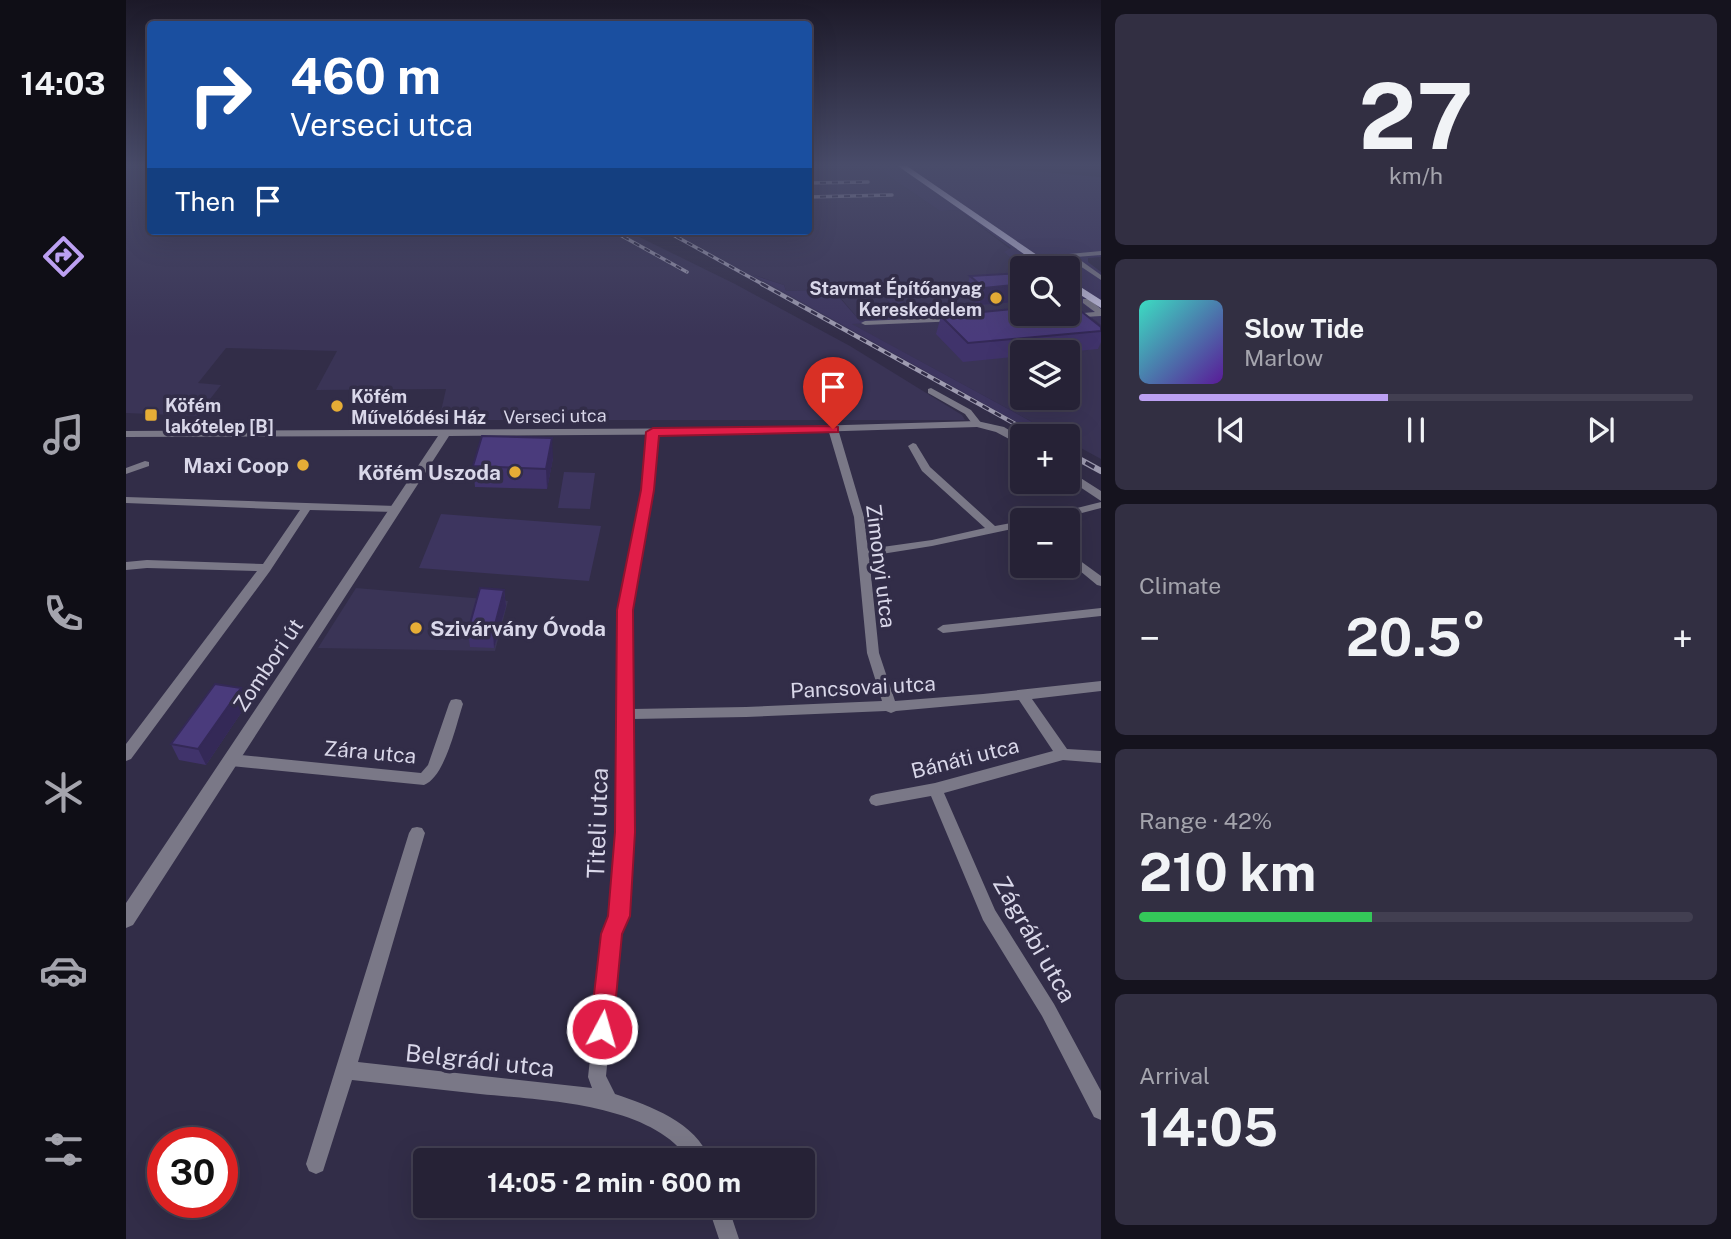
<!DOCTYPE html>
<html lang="en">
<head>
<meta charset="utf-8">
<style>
	:root { --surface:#262236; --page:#322f42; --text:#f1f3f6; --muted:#a4a4ad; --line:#423f51; --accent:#bca0f2 }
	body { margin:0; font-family:"Public Sans",sans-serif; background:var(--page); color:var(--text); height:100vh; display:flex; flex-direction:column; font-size:26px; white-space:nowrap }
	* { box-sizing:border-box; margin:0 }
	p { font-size:23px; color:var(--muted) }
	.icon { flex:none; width:38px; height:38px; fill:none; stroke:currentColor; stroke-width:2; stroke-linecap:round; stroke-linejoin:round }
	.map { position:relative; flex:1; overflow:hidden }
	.drawer { display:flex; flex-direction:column; gap:14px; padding:14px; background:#15131e; width:630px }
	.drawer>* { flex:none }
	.guide { position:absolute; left:21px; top:21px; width:665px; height:214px; border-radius:7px; box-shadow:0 7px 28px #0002,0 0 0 2px var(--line); background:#1a4fa0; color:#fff; overflow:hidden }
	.buttons { position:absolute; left:884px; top:256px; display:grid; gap:14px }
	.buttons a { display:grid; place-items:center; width:70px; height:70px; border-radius:7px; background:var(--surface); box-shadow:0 7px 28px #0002,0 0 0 2px var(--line); font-size:35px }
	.speed { position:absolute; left:21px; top:1127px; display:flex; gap:14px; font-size:35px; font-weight:700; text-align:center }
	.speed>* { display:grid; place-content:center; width:91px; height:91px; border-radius:50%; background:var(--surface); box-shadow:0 7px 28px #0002,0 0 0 2px var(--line); line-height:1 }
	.speed .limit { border:10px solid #d22; background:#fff; color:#111 }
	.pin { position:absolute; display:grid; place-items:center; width:60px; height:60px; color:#fff; margin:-72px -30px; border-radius:50% 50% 50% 0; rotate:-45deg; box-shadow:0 0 7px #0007 }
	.pin .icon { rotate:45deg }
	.me { position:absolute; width:77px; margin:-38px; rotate:6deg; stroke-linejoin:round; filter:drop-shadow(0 0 5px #0008) }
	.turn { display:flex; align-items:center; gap:24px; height:147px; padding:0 28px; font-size:32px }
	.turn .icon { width:91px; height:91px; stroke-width:2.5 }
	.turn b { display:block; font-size:49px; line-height:60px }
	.then { display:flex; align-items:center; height:66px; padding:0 28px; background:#0003; gap:14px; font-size:26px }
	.big { font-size:52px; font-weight:700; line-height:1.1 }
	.drawer .card { flex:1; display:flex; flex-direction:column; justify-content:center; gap:10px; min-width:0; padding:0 24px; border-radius:10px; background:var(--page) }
	.drawer .dial { align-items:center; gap:0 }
	.dial b { font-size:91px; line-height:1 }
	.song { display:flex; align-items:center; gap:21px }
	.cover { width:84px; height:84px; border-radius:10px; background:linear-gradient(135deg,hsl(170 70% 55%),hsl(270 70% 35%)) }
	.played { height:7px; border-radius:4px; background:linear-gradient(90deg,var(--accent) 45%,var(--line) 45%) }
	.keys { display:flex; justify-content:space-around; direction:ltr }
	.heat { display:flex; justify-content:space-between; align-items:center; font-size:38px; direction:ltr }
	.charge { height:10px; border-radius:5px; background:linear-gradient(90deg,#34c759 42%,var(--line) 0) }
	.trip { position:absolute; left:287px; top:1148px; width:402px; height:70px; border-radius:7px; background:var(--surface); box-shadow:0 7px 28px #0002,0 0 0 2px var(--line); font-weight:700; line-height:70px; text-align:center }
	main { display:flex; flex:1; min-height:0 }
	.dock { display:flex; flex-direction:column; width:126px; justify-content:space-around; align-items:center; background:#0f0e16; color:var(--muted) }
	.dock .icon { width:49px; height:49px }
	.dock .active { color:var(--accent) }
	.dock b { font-size:32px; color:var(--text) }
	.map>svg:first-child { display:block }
</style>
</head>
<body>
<main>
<nav class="dock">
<b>14:03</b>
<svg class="icon active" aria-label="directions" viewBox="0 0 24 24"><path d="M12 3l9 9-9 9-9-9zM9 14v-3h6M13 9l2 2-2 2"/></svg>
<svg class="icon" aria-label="music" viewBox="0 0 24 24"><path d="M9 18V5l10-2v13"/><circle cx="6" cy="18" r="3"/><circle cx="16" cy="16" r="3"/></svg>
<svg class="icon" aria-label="phone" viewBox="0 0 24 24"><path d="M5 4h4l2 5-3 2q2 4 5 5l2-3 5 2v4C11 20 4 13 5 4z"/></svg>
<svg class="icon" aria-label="climate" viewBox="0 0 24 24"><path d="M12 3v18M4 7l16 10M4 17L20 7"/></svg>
<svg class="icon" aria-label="car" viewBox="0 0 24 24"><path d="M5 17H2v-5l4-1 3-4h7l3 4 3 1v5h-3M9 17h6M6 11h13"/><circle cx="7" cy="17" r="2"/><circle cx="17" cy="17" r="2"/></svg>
<svg class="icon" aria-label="filters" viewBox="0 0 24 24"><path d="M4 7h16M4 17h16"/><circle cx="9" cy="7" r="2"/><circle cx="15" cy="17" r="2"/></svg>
</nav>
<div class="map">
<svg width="975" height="1239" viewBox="0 0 975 1239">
	<rect width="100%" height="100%" fill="#322d48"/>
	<path fill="#3a3456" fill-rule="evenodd" d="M0 164H24V231H501L609 284 724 346 836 415 839 420H313L320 389 190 390 211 351 100 348 72 383 95 385 71 416 0 413Z
		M683 164H745L814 211 833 210 909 268H896V313H942V292L968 312 935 314 791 317 764 287 660 291 658 285 628 275 916 436H906L536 231H682Z
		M754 293 777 314 734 321 713 296Z
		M966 318 975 325V459L942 441V436H932L725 324ZM896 352H942V397H896Z
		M230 588 382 601 369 651 192 648Z"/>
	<path fill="#3d355f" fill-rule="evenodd" d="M745 164 834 165 975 177V257L962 258V262L975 272V325L966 318 726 324 932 436H916L627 275 658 285 660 291 764 287 791 317 967 312 942 292V268H909L896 258 884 257 878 252 885 248 833 210 814 211ZM754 293 776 314 734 321 713 297Z
		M438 472 469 473 464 509 432 508Z
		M315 514 475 526 463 581 293 568Z"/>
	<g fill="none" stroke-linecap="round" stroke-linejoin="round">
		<path fill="#7a7887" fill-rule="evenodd" d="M975 251V255L950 257 975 275V280L939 256 943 254Z
			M957 299H963L975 309V316L943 318 942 316 946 314 969 312 957 303Z
			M830 317 834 319 833 321 739 325 735 323 739 321Z
			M805 388 845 410 856 424 854 426H848L839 414 802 393V389Z
			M707 426 712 429 738 517 742 549 806 540 859 528 796 471 782 446 787 443 790 444 804 467 869 526 896 521V527L806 546 743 556 753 653 769 701 857 694 975 681V691L906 699 941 749 975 751V763L937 760 818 793 869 910 928 1004 975 1091V1120L968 1117 916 1016 857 920 805 796 750 806 745 804 743 800 745 796 750 794 809 783 927 751 893 700 770 711 765 713 760 711 620 717 506 719 507 832 501 916 494 934 480 1076 489 1094C524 1106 570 1122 584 1160H563C526 1103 415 1100 354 1094 312 1089 269 1085 226 1080L197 1171 190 1174 183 1171 180 1164 283 833 286 828 291 827 296 828 299 833 232 1062 466 1088 462 1077 478 934 485 916 491 832 493 610 517 490 524 430 527 429 532 432 527 490 505 610 506 709 620 707 756 701 741 653 728 517 702 429Z
			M19 461 23 462V466L0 474V468Z
			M0 497 270 506 275 509 270 512 184 510 144 571 5 759 0 761V744L131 571 21 568 0 570V562L21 560 137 564 174 510 0 503Z
			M975 502V508L929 520H910L911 518Z
			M942 552 975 576V586L971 585 942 561Z
			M975 608V616L817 633 811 629 817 625Z
			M330 699 335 700 337 704C330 725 319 777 298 785L105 766 100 764 98 760 100 756 105 754 295 773 302 765 323 704 325 700Z
			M582 1206H602L613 1239H593Z"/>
		<path fill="#7a7887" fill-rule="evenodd" d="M851 421 878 427 896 438V446L870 432 851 427 622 434 323 436 7 925 0 928V903L312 436 0 437V431L622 428Z
			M942 470 975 491V501L942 479Z"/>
		<path fill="#c2bfdc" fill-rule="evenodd" d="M769 164H778L930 268H918Z
			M942 279 975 300V308L942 287Z"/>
		<defs>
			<path id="rail-far2" d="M682 183 742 182
				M682 197 766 195
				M487 231 561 272
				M540 231 640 286"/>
			<path id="rail-far1" d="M636 284 911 436"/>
			<path id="rail" d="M942 453 975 471"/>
		</defs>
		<use href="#rail-far2" stroke="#9e9bb0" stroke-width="3.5"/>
		<use href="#rail-far1" stroke="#9e9bb0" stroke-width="4.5"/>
		<use href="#rail" stroke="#9e9bb0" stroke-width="6"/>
		<use href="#rail-far2" stroke="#322d48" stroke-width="2" stroke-dasharray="6" stroke-linecap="butt"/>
		<use href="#rail-far1" stroke="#322d48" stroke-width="2.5" stroke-dasharray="7" stroke-linecap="butt"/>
		<use href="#rail" stroke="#322d48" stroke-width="3.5" stroke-dasharray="10" stroke-linecap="butt"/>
	</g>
	<path fill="#40336b" d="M896 273V313L975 331V342L972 349 940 352H896V356L837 362 810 334 815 316 890 309V302L853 305 839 293 844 276Z
		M427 458 421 489 349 487 347 466Z
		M378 590 380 606 368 648 344 647 342 631Z
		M121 704 80 765 53 760 45 744Z"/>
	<path fill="#342957" d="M896 284 890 302 853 305 858 288Z
		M426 438 427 458 421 489 420 469Z
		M378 590 380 606 368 648 367 632Z
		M115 688 121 704 80 765 72 749Z"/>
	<path fill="#4a3b7c" stroke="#342957" stroke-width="2" d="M896 273V293V284L858 288 844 276Z
		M942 304H946L975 327V331L842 343 815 316 896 308V313H942Z
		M356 436 426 438 420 469 347 466Z
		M354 588 378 590 367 632 342 631Z
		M89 684 115 688 72 749 45 744Z"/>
	<linearGradient id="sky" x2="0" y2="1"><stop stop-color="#1c1928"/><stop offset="0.49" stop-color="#494c6a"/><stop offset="1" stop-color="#494c6a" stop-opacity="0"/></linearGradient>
	<rect width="975" height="337" fill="url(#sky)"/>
	<path fill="#e11d48" stroke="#92132f" stroke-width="2" d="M707 426 712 427V432L533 436 528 490 507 610 509 832 504 916 496 934 487 1029 484 1037 476 1041 467 1037 464 1029 475 934 482 916 489 832 491 610 515 490 520 432 527 428Z"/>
	<g fill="#e6ad36" stroke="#322d48" stroke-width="2.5">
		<circle cx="870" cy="298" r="7"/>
		<circle cx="211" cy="406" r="7"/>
		<rect x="18" y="408" width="14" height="14" rx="3.5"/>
		<circle cx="177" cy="465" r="7"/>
		<circle cx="389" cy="472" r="7"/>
		<circle cx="290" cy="628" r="7"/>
	</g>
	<g text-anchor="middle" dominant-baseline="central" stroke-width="7" stroke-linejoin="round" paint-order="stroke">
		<g font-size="18" font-weight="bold" fill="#d9d7e9" stroke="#322d48" text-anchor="start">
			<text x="856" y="288" text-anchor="end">Stavmat Építőanyag<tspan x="856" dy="21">Kereskedelem</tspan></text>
			<text x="225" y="396">Köfém<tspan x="225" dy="21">Művelődési Ház</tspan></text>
			<text x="39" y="405">Köfém<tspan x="39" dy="21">lakótelep [B]</tspan></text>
		</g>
		<g font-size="18" fill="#d9d7e9" stroke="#322d48">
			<text transform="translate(429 416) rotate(-1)">Verseci utca</text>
		</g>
		<g font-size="21" font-weight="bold" fill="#d9d7e9" stroke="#322d48" text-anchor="end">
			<text x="163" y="465">Maxi Coop</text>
			<text x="375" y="472">Köfém Uszoda</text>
			<text x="304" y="628" text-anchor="start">Szivárvány Óvoda</text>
		</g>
		<g font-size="21" fill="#d9d7e9" stroke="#322d48">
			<text transform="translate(755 566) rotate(83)">Zimonyi utca</text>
			<text transform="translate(142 665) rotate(-56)">Zombori út</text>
			<text transform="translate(737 687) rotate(-3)">Pancsovai utca</text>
			<text transform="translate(244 752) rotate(5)">Zára utca</text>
			<text transform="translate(839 758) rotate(-14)">Bánáti utca</text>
		</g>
		<g font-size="24" fill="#d9d7e9" stroke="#322d48">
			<text transform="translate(471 823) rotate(-88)">Titeli utca</text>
			<text transform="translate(909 939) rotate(60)">Zágrábi utca</text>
			<text transform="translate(354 1060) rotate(6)">Belgrádi utca</text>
		</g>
	</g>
</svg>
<div class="buttons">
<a><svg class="icon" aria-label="search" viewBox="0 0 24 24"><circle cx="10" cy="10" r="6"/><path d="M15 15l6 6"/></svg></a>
<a><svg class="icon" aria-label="layers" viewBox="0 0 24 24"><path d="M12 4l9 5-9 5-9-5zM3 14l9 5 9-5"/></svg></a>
<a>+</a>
<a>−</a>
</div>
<div class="speed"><div class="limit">30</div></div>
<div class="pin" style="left:707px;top:429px;background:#d93025"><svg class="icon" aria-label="arrive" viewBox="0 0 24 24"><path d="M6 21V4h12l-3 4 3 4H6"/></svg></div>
<svg class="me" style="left:476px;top:1029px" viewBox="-20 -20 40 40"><circle r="17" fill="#e11d48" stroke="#fff" stroke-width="3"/><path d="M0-11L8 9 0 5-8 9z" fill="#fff"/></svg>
<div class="trip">14:05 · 2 min · 600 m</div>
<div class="guide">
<div class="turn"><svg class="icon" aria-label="right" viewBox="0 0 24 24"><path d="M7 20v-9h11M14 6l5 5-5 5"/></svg><div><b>460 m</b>Verseci utca</div></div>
<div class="then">Then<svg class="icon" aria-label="arrive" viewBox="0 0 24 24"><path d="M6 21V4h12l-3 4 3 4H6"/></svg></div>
</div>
</div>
<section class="drawer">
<div class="card dial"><b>27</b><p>km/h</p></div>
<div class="card">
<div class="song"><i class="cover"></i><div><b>Slow Tide</b><p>Marlow</p></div></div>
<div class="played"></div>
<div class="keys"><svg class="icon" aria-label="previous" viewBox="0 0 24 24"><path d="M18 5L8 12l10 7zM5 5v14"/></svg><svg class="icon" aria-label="pause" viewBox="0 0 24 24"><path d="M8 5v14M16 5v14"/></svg><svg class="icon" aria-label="next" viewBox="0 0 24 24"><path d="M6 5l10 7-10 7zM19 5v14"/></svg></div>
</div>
<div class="card"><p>Climate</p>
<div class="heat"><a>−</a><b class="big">20.5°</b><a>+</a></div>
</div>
<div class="card"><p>Range · 42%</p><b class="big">210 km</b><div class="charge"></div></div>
<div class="card"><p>Arrival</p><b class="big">14:05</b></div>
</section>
</main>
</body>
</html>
